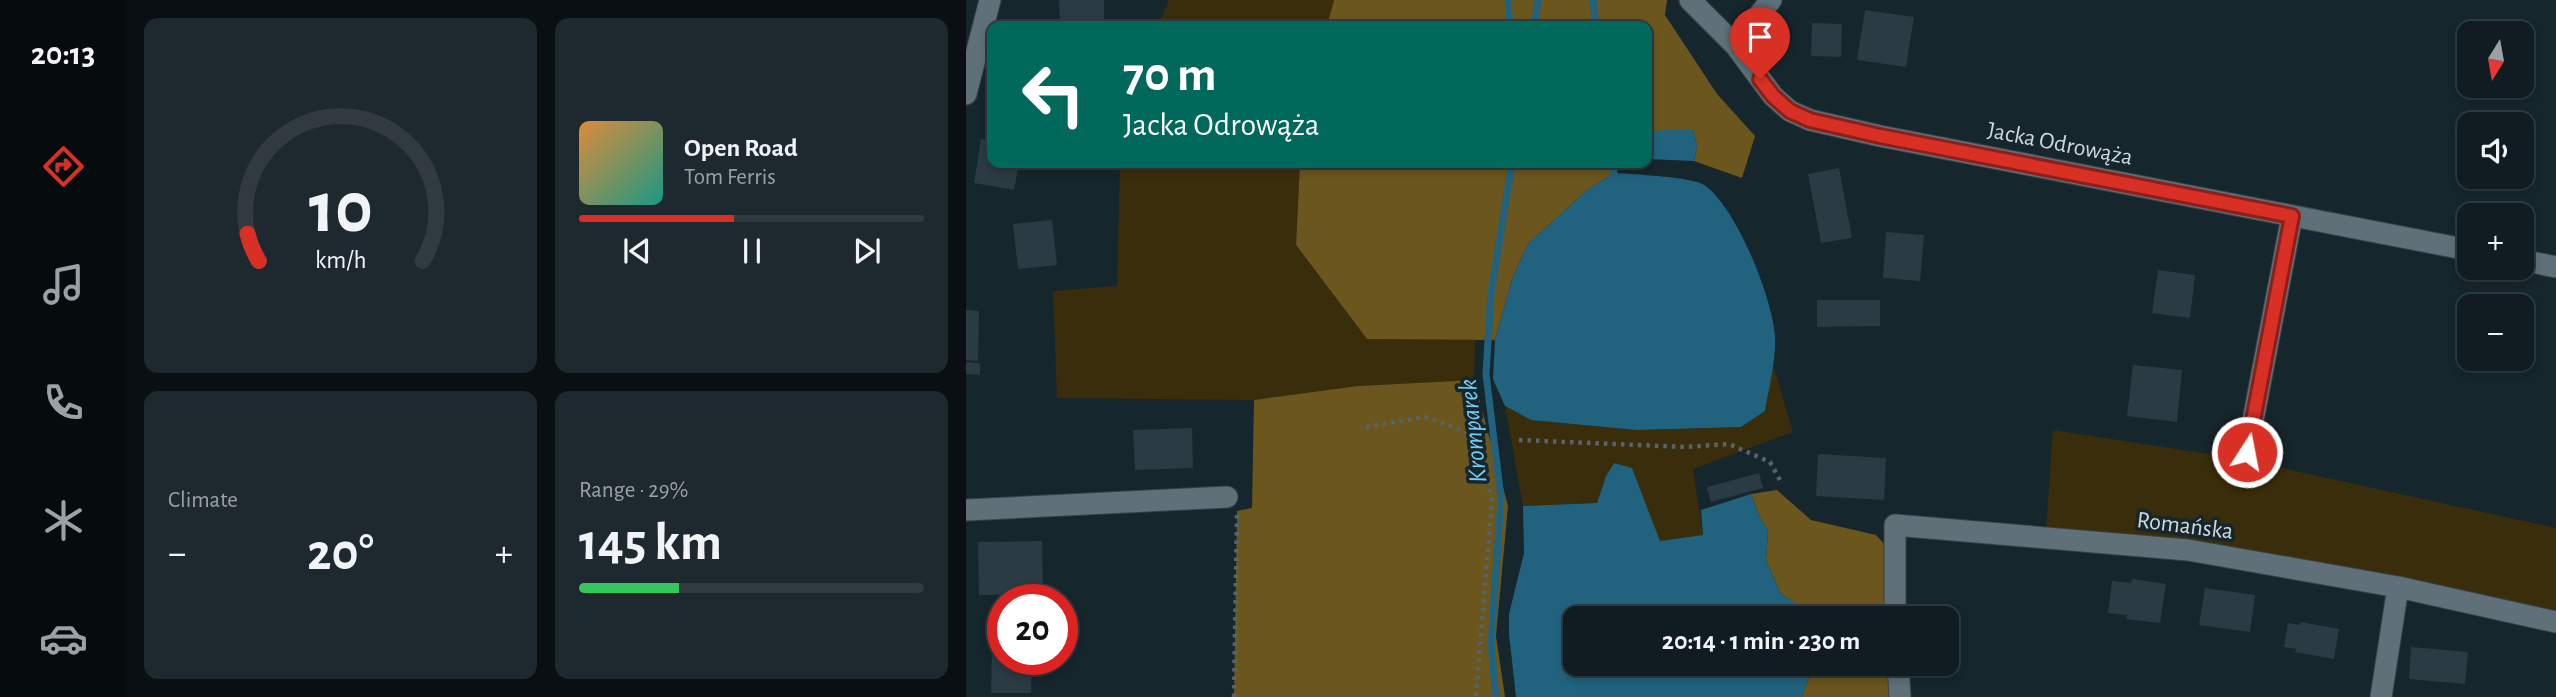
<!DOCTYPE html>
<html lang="en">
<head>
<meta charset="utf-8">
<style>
	:root { --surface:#101c22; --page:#1e292f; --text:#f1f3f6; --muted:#9ca1a5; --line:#303a40; --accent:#d93025 }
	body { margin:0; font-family:"Alegreya Sans",sans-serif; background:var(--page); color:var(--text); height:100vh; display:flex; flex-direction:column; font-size:26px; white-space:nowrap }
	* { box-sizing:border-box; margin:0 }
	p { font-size:23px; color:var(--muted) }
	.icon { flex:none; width:38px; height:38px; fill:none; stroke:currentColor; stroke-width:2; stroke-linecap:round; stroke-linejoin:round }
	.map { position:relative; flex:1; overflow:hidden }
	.panel { display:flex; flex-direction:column; gap:18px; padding:18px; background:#090f13; width:840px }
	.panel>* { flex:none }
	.banner { position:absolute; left:21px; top:21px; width:665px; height:147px; border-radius:14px; box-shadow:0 4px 10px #0003,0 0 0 2px var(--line); background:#00695c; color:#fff; overflow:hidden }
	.needle { width:46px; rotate:191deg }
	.tools { position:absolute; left:1491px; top:21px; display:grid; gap:14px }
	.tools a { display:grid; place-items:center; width:77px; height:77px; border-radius:14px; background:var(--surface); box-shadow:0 4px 10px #0003,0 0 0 2px var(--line); font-size:35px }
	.speed { position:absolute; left:21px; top:584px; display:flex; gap:14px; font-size:35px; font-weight:700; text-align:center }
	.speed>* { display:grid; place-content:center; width:91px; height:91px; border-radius:50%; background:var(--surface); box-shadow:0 4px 10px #0003,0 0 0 2px var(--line); line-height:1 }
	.speed .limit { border:10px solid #d22; background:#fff; color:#111 }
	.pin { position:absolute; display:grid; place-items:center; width:60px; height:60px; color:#fff; margin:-72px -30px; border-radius:50% 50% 50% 0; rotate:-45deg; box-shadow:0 0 7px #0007 }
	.pin .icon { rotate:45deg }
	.me { position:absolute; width:77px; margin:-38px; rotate:11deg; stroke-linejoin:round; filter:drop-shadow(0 0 5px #0008) }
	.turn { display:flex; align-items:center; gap:24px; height:147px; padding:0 21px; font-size:32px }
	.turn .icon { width:91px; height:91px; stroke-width:2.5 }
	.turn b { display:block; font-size:49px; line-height:60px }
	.big { font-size:52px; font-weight:700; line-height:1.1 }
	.panel .widget { flex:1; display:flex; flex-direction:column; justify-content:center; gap:10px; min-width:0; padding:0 24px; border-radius:14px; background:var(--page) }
	.panel .dial { align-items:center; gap:0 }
	.dial svg { height:182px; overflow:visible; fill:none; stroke:var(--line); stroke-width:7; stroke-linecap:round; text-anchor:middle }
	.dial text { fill:var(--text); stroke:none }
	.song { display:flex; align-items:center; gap:21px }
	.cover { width:84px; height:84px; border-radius:10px; background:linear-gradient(135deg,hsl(30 70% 55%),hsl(170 70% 35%)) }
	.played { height:7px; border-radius:4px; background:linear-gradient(90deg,var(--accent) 45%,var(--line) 45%) }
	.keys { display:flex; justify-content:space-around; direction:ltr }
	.heat { display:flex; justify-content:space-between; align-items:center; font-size:38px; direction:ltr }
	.charge { height:10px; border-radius:5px; background:linear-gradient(90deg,#34c759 29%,var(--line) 0) }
	.panel .tiles { flex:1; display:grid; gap:18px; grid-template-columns:repeat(2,1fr) }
	.trip { position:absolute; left:597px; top:606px; width:396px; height:70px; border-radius:14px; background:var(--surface); box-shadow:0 4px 10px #0003,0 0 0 2px var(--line); font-weight:700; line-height:70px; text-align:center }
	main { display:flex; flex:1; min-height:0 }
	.tab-bar { display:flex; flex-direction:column; width:126px; justify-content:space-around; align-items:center; background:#060b0e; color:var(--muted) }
	.tab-bar .icon { width:49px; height:49px }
	.tab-bar .active { color:var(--accent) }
	.tab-bar b { font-size:32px; color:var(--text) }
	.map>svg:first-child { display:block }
</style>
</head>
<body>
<main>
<nav class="tab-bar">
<b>20:13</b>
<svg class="icon active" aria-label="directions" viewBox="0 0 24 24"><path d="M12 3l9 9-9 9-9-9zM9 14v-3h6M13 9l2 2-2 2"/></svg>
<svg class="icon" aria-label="music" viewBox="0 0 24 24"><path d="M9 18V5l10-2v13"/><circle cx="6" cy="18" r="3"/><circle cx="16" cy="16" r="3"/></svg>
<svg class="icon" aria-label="phone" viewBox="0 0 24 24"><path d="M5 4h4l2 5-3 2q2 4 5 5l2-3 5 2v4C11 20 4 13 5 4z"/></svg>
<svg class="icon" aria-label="climate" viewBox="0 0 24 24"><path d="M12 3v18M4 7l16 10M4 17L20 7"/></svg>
<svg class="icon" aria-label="car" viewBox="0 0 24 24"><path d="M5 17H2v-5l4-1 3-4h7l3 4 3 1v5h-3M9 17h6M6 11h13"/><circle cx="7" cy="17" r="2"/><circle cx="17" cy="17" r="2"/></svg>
</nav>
<section class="panel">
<div class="tiles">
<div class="widget dial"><svg viewBox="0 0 100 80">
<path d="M14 69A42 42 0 1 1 86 69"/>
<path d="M14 69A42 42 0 0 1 9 57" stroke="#d93025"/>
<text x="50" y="56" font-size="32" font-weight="700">10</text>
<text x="50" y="72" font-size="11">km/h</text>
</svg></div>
<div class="widget">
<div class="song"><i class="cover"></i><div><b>Open Road</b><p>Tom Ferris</p></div></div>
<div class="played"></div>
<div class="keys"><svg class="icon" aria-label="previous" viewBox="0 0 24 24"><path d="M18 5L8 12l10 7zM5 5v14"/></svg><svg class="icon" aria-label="pause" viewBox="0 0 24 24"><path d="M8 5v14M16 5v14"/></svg><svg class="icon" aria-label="next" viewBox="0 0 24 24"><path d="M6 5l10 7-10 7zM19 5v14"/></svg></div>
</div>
<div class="widget"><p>Climate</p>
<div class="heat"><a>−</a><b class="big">20°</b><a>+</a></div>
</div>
<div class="widget"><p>Range · 29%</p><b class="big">145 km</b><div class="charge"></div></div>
</div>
</section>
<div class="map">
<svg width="1590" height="697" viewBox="0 0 1590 697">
	<rect width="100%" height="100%" fill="#16262d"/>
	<path fill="#3a2d0b" d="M203 0H368L361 26H192Z
		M154 163H334L330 245 401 339 509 340 508 380 392 386 288 400 91 398 87 291 151 286Z
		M807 365 827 432 727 469 737 535 694 541 666 468 648 463 640 476 631 503 557 506 539 406 565 420 670 430 775 427 799 411Z
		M1087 430 1269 458 1590 528V615L1080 529Z"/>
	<path fill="#6b561e" d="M368 0H701L699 15 751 94 789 136 776 178 728 161 731 146 727 130 681 132V26H361Z
		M334 163H656L648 173 620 191 562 244 546 279 529 340 401 339 330 245Z
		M508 380 542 506 530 636 539 697H268L271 511 286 508 288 400 392 386Z
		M811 490 845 520 910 535 920 546 923 618H849L848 615 815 594 800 560 802 530 794 518 785 494Z
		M848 663H924L926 697H836Z"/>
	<path fill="#21637e" d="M709 129 727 130 731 146 728 161 681 159V132Z
		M648 173C665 174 727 177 738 185 770 206 807 299 809 337 810 361 803 387 799 411L775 427 670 430 565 420 539 406 527 379 529 340 546 279 562 244 620 191Z
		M648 463 666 468 694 541 737 535 735 510 785 494 794 518 802 530 800 560 815 594 849 615V618H609V663H848L836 697H550L543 634V614L558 553 557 506 631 503 640 476Z"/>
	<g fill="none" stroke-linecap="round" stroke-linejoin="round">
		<path stroke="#21637e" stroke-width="7" d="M542 0 544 26
			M627 0 630 26
			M568 26 572 0
			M645 163 648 173
			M530 697 525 645 535 498 520 374 525 293 546 163"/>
	</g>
	<path fill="#2b3b43" d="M93 0H138V26H94Z
		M899 10 948 17 940 67 891 60Z
		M846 23 876 24 875 57 845 56Z
		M15 139 26 141V163H53L48 190 8 183Z
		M873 168 886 238 855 243 842 174Z
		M86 220 91 265 52 269 47 224Z
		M920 232 958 235 954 281 917 278Z
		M1192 270 1229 275 1224 318 1186 313Z
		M851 300H914V326L851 327Z
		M0 310 13 311 12 361 0 360Z
		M0 362 14 363V375L0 374Z
		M1167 365 1216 370 1211 422 1161 416Z
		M226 428 227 468 169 470 167 430Z
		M852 454 920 458 918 500 850 496Z
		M793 473 797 488 745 502 741 487Z
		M76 541 77 594 13 595 12 542Z
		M1166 579 1200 584 1194 623 1160 619 1161 615 1142 613 1146 581 1165 583Z
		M1239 588 1289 595 1284 632 1233 625Z
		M1335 622 1373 629 1368 659 1329 652 1330 649 1318 647 1322 623 1334 625Z
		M26 646H37V660H66L65 693H25Z
		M1445 647 1502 652 1499 684 1443 679Z"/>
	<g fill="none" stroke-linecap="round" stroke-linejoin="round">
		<defs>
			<path id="minor" d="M724 0 769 45 807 96 824 111 844 120 914 136 1503 250
				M769 45 805 0
				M0 94 24 0
				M1556 260 1590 267
				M1281 452 1326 216
				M0 510 261 497
				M929 618V525L1222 550 1432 587 1590 622
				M932 663 934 697
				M1415 697 1432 587"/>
		</defs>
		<use href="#minor" stroke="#374349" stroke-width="23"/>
		<path stroke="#57656b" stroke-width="4.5" stroke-dasharray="3.5 5" stroke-linecap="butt" d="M400 427 459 417 510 435 526 499 510 697
			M553 440 719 447 763 444 804 462 816 484
			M268 697 271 515"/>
		<use href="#minor" stroke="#5f7079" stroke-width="21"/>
	</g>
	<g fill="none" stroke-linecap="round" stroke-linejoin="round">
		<defs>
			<path id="route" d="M794 79 807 96 824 111 844 120 914 136 1326 216 1281 452"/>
		</defs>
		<use href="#route" stroke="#8d1f18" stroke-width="18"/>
		<use href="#route" stroke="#d93025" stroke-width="12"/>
	</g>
	<g text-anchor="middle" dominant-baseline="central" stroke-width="7" stroke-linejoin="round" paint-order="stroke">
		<g font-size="24" fill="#ced8dd" stroke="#16262d">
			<text transform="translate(1094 144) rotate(11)">Jacka Odrowąża</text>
			<text transform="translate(1219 526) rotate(7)">Romańska</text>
		</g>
		<g font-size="26" font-style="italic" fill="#74ccf4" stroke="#16262d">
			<text transform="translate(507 431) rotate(-96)">Kromparek</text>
		</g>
	</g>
</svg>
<div class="tools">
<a><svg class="needle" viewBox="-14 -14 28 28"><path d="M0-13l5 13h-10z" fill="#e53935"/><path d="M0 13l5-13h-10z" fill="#9ca1a5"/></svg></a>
<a><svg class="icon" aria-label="sound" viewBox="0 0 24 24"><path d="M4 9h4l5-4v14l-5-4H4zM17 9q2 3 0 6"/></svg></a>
<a>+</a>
<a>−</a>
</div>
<div class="speed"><div class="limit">20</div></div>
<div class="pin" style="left:794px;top:79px;background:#d93025"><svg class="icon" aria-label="arrive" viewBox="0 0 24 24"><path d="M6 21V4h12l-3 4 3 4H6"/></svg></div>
<svg class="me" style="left:1281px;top:452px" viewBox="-20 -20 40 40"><circle r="17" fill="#d93025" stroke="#fff" stroke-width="3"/><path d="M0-11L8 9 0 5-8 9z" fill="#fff"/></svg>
<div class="trip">20:14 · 1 min · 230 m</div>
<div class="banner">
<div class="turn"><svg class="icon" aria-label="left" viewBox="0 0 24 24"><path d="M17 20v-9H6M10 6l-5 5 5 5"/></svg><div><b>70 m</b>Jacka Odrowąża</div></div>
</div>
</div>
</main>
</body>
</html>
